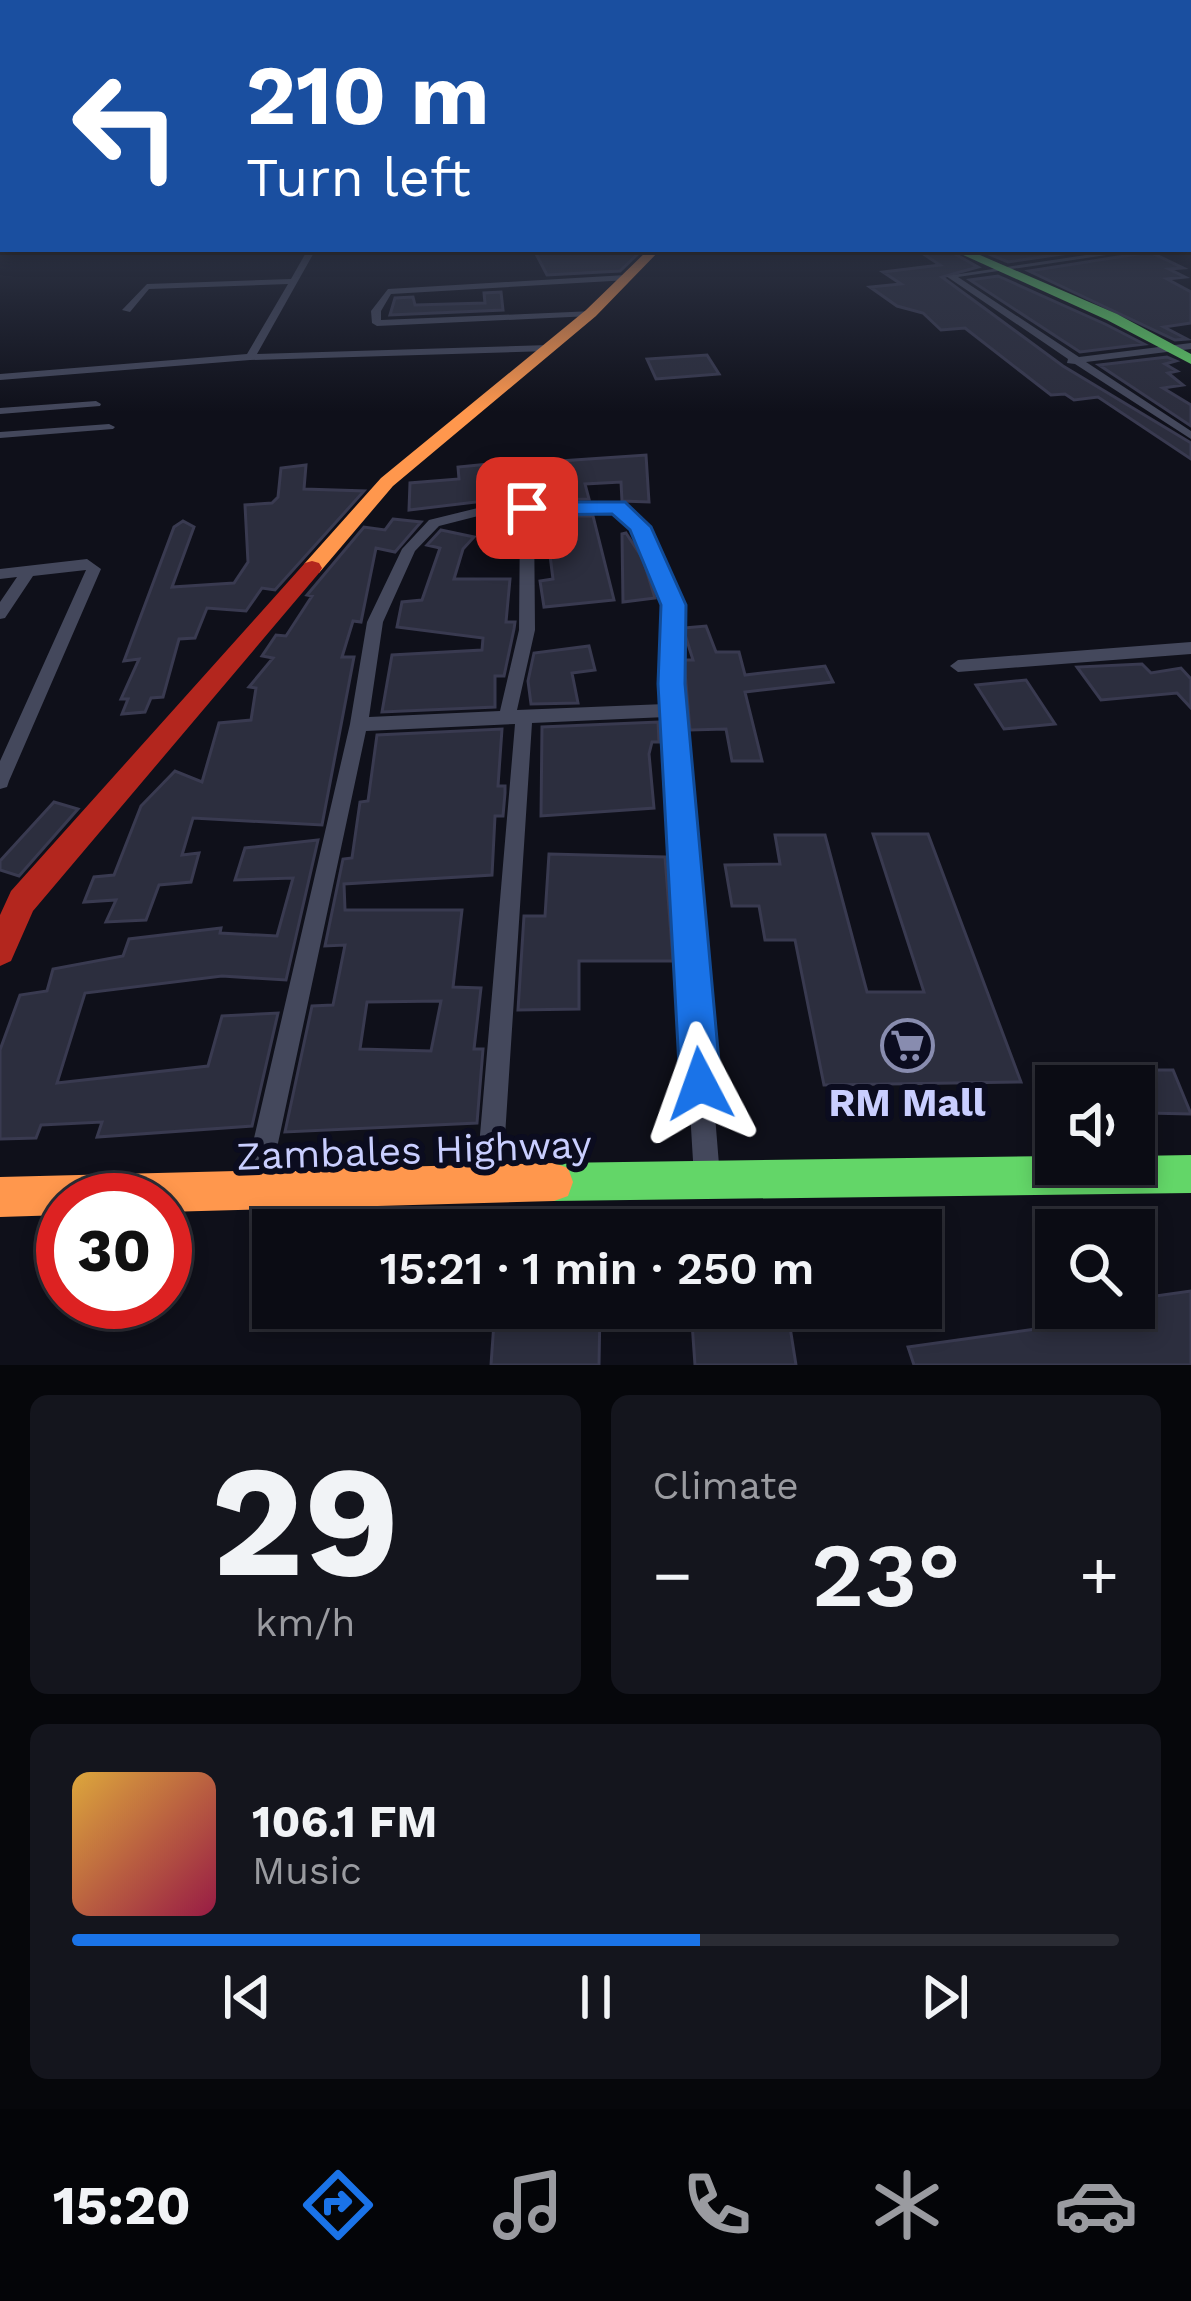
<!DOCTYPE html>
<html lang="en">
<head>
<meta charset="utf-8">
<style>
	:root { --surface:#0b0c14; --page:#14151d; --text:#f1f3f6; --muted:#9a9ba0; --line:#2b2c34; --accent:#1a73e8 }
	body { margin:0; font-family:"Work Sans",sans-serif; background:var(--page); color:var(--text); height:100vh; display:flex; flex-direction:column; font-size:45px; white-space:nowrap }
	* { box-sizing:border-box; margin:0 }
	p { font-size:39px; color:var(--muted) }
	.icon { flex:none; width:66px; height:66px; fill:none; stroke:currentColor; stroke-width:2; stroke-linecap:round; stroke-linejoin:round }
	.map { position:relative; height:1365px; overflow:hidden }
	.sheet { display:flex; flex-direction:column; gap:30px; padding:30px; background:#06070b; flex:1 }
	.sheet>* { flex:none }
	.banner { position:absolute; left:0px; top:0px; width:1191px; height:252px; box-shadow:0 6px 18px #0003,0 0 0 3px var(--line); background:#1a4fa0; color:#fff; overflow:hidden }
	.buttons { position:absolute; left:1035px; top:1065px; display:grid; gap:24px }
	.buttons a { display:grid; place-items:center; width:120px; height:120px; border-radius:0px; background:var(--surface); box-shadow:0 6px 18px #0003,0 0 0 3px var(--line); font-size:60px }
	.speed { position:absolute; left:36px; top:1173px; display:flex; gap:24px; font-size:60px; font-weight:700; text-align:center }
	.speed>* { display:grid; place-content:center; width:156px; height:156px; border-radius:50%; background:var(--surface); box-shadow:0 6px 18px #0003,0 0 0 3px var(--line); line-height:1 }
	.speed .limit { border:18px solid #d22; background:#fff; color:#111 }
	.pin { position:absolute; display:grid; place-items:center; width:102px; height:102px; color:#fff; margin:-51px; border-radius:24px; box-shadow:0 6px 18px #0006 }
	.me { position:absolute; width:132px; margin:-66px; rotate:356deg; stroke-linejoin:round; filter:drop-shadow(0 0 9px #0008) }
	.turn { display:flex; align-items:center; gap:42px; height:252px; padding:0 48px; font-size:54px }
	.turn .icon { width:156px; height:156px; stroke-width:2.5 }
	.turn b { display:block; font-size:84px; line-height:102px }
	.big { font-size:90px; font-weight:600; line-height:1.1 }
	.sheet .card { flex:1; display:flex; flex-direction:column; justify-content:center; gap:18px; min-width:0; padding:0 42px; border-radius:18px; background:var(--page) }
	.sheet .dial { align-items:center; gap:0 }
	.dial b { font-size:156px; line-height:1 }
	.song { display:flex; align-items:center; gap:36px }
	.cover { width:144px; height:144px; border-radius:18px; background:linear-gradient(135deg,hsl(40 70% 55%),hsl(340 70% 35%)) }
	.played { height:12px; border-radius:6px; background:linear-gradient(90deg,var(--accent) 60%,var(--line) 60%) }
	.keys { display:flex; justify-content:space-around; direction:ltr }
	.heat { display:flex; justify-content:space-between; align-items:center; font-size:66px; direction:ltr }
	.sheet .tiles { flex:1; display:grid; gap:30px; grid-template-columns:1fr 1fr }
	.card:last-child { grid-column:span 2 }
	.trip { position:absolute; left:252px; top:1209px; width:690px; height:120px; border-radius:0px; background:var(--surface); box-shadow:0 6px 18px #0003,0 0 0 3px var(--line); font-weight:600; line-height:120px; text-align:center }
	.dock { display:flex; height:192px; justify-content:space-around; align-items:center; background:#040508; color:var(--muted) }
	.dock .icon { width:84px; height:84px }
	.dock .on { color:var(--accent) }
	.dock b { font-size:54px; color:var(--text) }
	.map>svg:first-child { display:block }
</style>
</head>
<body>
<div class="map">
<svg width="1191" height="1365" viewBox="0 0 1191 1365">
	<rect width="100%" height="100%" fill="#0f101a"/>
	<path fill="#2c2e3e" stroke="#393a50" stroke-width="3" fill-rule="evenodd" d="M643 249 620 271 547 275 535 252Z
		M916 249H946L978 267 942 277 1063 366 1191 443V459L1098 397 1074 400 1065 394 1051 395 965 328 941 330 923 313 897 306 870 287 901 284 883 272 940 265Z
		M977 249H1096L1008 262Z
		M1150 252 1183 268 1169 269 1185 277 1167 279 1191 292V323L1164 327 1187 339 1175 340 1029 271Z
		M998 276 1105 324 1144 344 1080 352 970 280Z
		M501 292 503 310 390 315 395 298 413 297 415 305 485 303 484 293Z
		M707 355 719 374 656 379 647 359Z
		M1167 357 1176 361 1165 364 1177 371 1168 373 1183 385 1163 388 1191 405V426L1099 365Z
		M646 455 649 502 622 501 621 482 585 484 589 499 551 500 546 462Z
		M490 464 493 500 409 510 410 483 459 479 458 467Z
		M306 465 304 489 364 491 275 590 262 588 246 611 207 608 195 638 179 639 163 697 151 698 145 712 122 714 128 699H121L139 659 124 661 174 527 183 521 194 527 172 587 234 583 248 562 245 505 272 503 278 497 281 468Z
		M545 516H593L614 600 544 607 540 581 553 579Z
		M393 519 421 522 395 552 376 548 361 622 353 621 342 657H354L322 825 193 818 182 855 199 853 191 882 159 885 146 920 106 922 116 900 84 902 94 877 114 875 141 806 175 771 202 782 219 723 251 720 256 688 249 687 273 658 262 656 276 635 286 636 312 596 307 595 364 527 385 530Z
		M441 530 474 537 463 549 454 579H510L506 622H515L514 629 504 676H495V707L382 712 392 655 482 650 483 638 397 627 402 602 422 600 440 548 427 545Z
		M626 533 643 559 655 598 623 602 622 534Z
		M706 626 716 652H739L745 675 825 666 833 682 745 692 762 761H732L726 729 690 730 684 660H693L683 628Z
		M589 646 595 670 572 673 578 703 531 704 528 681 534 653Z
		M1142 664 1151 673 1181 668 1191 679V708L1177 693 1101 700 1077 667Z
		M1026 680 1055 724 1004 729 976 685Z
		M658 722 659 742H652L649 754 654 808 541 816 542 727Z
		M502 729 498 786H505V793L503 816H495L492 875 344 884 345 910H462L453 987 481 988 474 1049H483L477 1123 285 1132 312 1006 333 1005 345 945 325 946 343 859 352 858 360 802 368 801 377 735ZM441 1001 431 1051 360 1049 367 1002Z
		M54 802 78 809 19 876 0 870V861Z
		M873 834H928L1021 1082 824 1085 795 940H765L759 906H732L725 865 780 864 775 835H825L867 992H924Z
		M318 840 286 980 222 976 85 993 57 1083 208 1066 222 1016 278 1013 252 1126 97 1137 102 1122 41 1125 36 1138 0 1139V1050L20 995 47 991 53 969 123 956 129 939 221 928 220 933 277 936 293 878 235 880 245 848Z
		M549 854 665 857 673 961H579V1009L518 1010 524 916H545Z
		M1129 1070H1173L1191 1114 1148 1113Z
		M1191 1291V1365H914L908 1347 1072 1324 1065 1308H1134V1299Z
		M495 1308H600L599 1365H491Z
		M691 1308H787L796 1365H695Z"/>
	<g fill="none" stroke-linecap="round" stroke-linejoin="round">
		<path fill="#44485c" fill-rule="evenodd" d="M308 249H316L257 354 549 345 554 348 549 351 250 360 0 380V374L247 354 288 284 149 289 130 312 122 310 147 284 291 279Z
			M1126 249H1147L958 277 1079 357 1191 343V349L1086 362 1191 431V439L1075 364 1067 363 1068 359 946 276Z
			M1178 249 1191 250V255L1179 251Z
			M626 275 629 280 391 294 381 311V320L594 311 596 313 591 316 377 326 372 323 371 311 388 289Z
			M96 401 101 404 100 406 0 414V408Z
			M109 424 115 427 113 429 0 438V432Z
			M617 503C678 538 680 622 680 684L720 1177 716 1186 707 1190 698 1186 694 1177 666 717 532 723 502 1182 498 1191 489 1195 480 1191 476 1182 515 724 366 731 268 1190 264 1199 255 1203 246 1199 242 1190 350 724 367 622 402 549 429 520 490 505ZM614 511C674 575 660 624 665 704L517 710 535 630 534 512ZM520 512 519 630 500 711 369 717 383 622 415 551 439 526 490 513Z
			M87 559 101 569 9 781 7 787 0 789V761L86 570 33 576 5 618 0 619V602L17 577 0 579V569Z
			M1191 642V654L958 672 950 666 958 660Z"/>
		<path fill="#63d668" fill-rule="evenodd" d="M950 249H966L1117 314 1191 354V364L1107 320Z
			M1191 1155V1193L554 1201 540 1196 535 1182 540 1168 554 1163 1056 1156V1164H1134V1156Z"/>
		<path fill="#ff974d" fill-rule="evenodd" d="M649 249H661L596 316 393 486 319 573H305L302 568 305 563 381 478 586 310Z
			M554 1163 568 1168 573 1182 568 1196 554 1201 165 1212V1200H63V1215L0 1217V1177Z"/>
		<path fill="#b3261e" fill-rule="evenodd" d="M312 561 319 563 322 568 319 573 33 911 11 961 0 966V915L11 891 305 563Z"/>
	</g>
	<linearGradient id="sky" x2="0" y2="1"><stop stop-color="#08090e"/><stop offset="0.54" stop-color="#313749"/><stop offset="1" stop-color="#313749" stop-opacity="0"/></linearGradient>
	<rect width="1191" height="412" fill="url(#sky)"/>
	<path fill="#1a73e8" stroke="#114b97" stroke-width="3" d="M625 502 651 527 686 605 685 684 721 1084 715 1099 700 1105 686 1099 680 1084 658 684 661 605 630 530 612 514 527 515 517 508 527 502Z"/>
	<defs>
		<symbol id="supermarket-ring" viewBox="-11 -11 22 22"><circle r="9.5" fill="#0b0c1f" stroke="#888caf" stroke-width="1.5"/><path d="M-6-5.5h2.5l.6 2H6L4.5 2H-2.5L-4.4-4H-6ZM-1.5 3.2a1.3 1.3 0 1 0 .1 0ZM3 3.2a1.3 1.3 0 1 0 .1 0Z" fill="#888caf"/></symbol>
	</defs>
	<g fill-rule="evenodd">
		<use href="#supermarket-ring" x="878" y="1016" width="59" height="59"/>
	</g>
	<g text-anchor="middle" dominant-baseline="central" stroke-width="12" stroke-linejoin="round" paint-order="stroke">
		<g font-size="39" font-weight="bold" fill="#c9ceff" stroke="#0b0c1f">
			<text x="907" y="1102">RM Mall</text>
		</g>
		<g font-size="39" fill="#c9ceff" stroke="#0b0c1f">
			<text transform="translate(414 1150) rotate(-2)">Zambales Highway</text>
		</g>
	</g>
</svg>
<div class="buttons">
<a><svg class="icon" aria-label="sound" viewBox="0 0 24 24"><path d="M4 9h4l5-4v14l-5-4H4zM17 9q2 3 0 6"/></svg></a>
<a><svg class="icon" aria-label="search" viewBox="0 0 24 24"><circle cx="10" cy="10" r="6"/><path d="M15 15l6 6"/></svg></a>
</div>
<div class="speed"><div class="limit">30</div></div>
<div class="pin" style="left:527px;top:508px;background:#d93025"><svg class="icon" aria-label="arrive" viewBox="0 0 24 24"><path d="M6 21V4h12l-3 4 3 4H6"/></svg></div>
<svg class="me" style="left:700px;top:1084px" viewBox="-20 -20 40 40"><path d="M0-17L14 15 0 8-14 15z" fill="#1a73e8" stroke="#fff" stroke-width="4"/></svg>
<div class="trip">15:21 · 1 min · 250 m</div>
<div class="banner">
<div class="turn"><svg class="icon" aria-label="left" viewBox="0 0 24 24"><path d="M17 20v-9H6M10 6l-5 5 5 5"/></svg><div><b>210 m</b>Turn left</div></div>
</div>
</div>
<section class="sheet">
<div class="tiles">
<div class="card dial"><b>29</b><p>km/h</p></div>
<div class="card"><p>Climate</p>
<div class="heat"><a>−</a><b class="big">23°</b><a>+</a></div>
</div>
<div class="card">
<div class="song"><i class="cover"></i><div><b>106.1 FM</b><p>Music</p></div></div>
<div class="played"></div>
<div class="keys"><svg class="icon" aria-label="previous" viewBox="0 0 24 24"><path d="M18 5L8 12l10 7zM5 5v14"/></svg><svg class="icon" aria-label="pause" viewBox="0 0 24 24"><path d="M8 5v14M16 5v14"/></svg><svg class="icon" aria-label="next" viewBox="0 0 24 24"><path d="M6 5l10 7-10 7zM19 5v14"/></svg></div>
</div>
</div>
</section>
<nav class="dock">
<b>15:20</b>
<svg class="icon on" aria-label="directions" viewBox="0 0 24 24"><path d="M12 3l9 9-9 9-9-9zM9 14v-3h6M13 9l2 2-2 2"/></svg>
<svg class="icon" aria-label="music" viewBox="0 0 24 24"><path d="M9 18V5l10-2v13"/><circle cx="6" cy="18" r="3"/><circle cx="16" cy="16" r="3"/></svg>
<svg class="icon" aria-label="phone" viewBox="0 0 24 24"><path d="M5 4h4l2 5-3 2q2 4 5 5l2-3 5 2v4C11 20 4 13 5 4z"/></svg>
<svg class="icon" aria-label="climate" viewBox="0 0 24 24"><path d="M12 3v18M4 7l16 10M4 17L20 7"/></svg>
<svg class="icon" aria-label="car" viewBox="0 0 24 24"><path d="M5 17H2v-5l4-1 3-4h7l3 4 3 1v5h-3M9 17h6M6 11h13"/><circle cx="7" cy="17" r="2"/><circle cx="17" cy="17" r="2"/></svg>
</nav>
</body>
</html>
